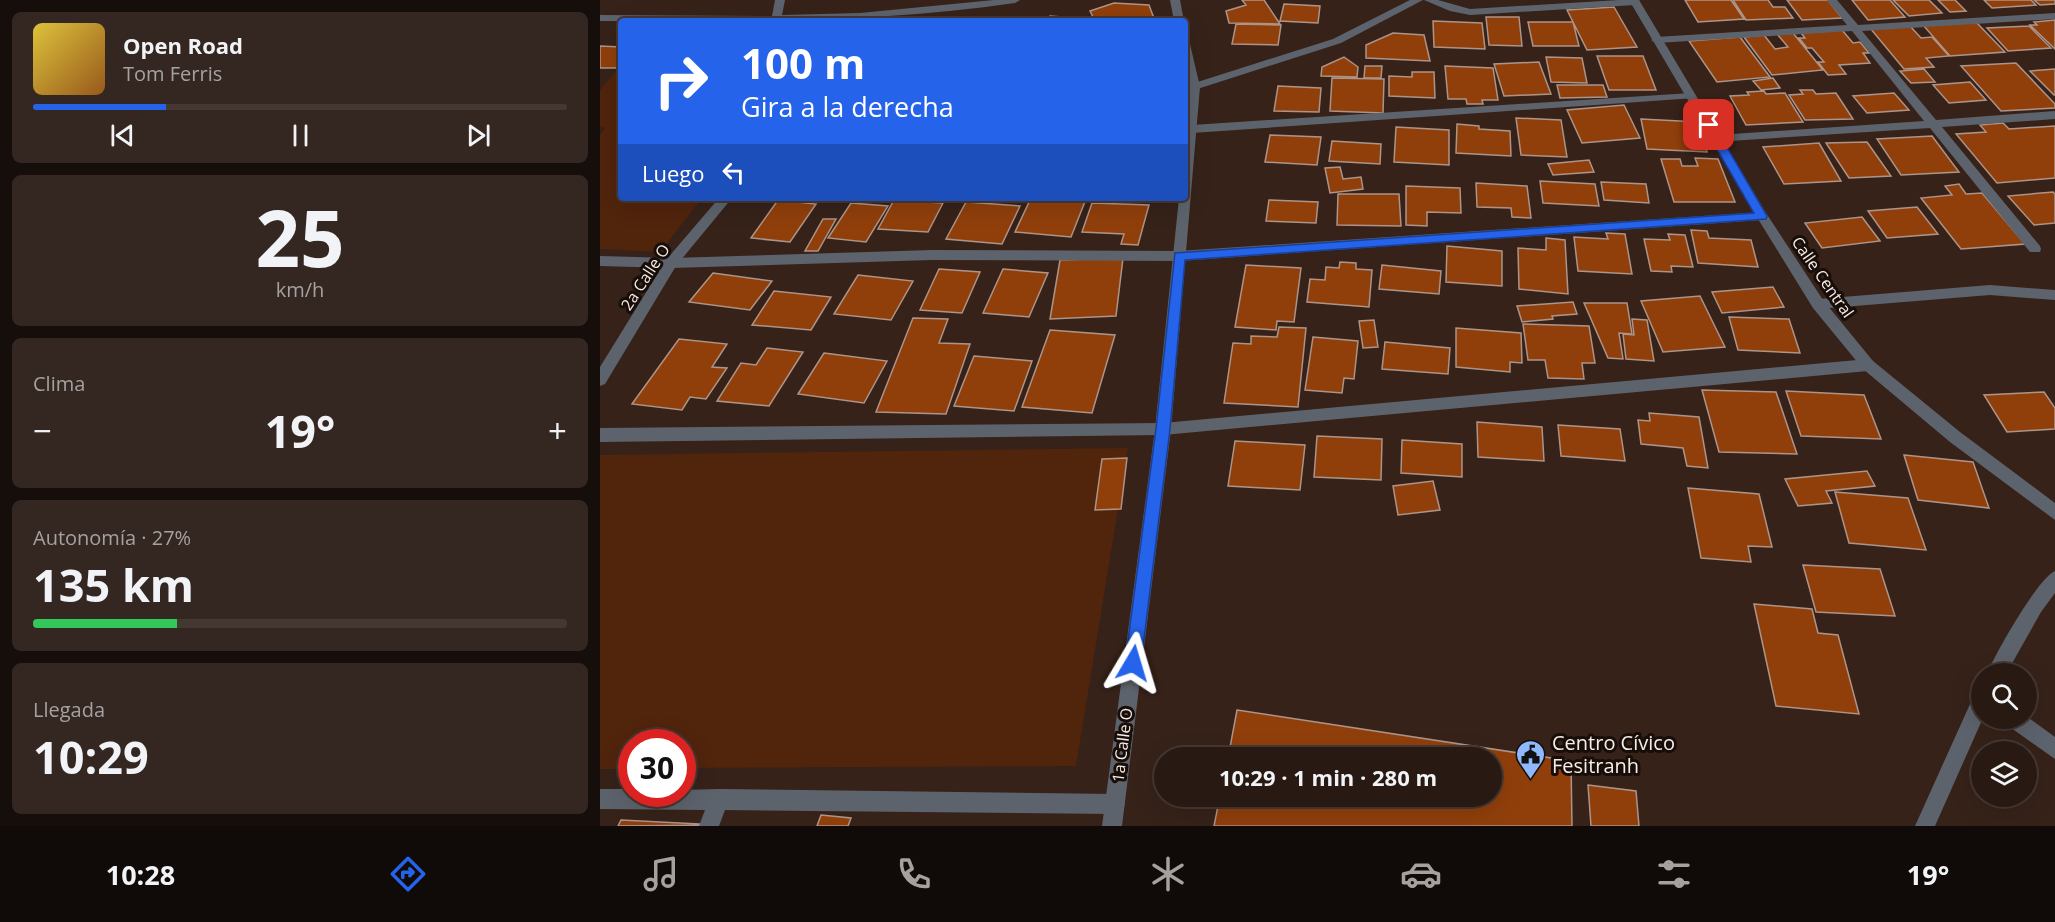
<!DOCTYPE html>
<html lang="es">
<head>
<meta charset="utf-8">
<style>
	:root { --surface:#281a13; --page:#342721; --text:#f1f3f6; --muted:#a5a1a0; --line:#443833; --accent:#2563eb }
	body { margin:0; font-family:"Open Sans",sans-serif; background:var(--page); color:var(--text); height:100vh; display:flex; flex-direction:column; font-size:22px; white-space:nowrap }
	* { box-sizing:border-box; margin:0 }
	p { font-size:20px; color:var(--muted) }
	.icon { flex:none; width:33px; height:33px; fill:none; stroke:currentColor; stroke-width:2; stroke-linecap:round; stroke-linejoin:round }
	.map { position:relative; flex:1; overflow:hidden }
	.panel { display:flex; flex-direction:column; gap:12px; padding:12px; background:#160e0a; width:600px }
	.panel>* { flex:none }
	.top-card { position:absolute; left:18px; top:18px; width:570px; height:183px; border-radius:6px; box-shadow:0 6px 24px #0002,0 0 0 2px var(--line); background:#2563eb; color:#fff; overflow:hidden }
	.tools { position:absolute; left:1371px; top:663px; display:grid; gap:12px }
	.tools a { display:grid; place-items:center; width:66px; height:66px; border-radius:50%; background:var(--surface); box-shadow:0 6px 24px #0002,0 0 0 2px var(--line); font-size:30px }
	.speed { position:absolute; left:18px; top:729px; display:flex; gap:12px; font-size:30px; font-weight:700; text-align:center }
	.speed>* { display:grid; place-content:center; width:78px; height:78px; border-radius:50%; background:var(--surface); box-shadow:0 6px 24px #0002,0 0 0 2px var(--line); line-height:1 }
	.speed .limit { border:9px solid #d22; background:#fff; color:#111 }
	.pin { position:absolute; display:grid; place-items:center; width:51px; height:51px; color:#fff; margin:-26px; border-radius:12px; box-shadow:0 3px 9px #0006 }
	.me { position:absolute; width:66px; margin:-33px; rotate:7deg; stroke-linejoin:round; filter:drop-shadow(0 0 4px #0008) }
	.turn { display:flex; align-items:center; gap:21px; height:126px; padding:0 24px; font-size:27px }
	.turn .icon { width:78px; height:78px; stroke-width:2.5 }
	.turn b { display:block; font-size:42px; line-height:51px }
	.then { display:flex; align-items:center; height:57px; padding:0 24px; background:#0003; gap:12px; font-size:22px }
	.big { font-size:45px; font-weight:700; line-height:1.1 }
	.panel .card { flex:1; display:flex; flex-direction:column; justify-content:center; gap:9px; min-width:0; padding:0 21px; border-radius:9px; background:var(--page) }
	.panel .dial { align-items:center; gap:0 }
	.dial b { font-size:78px; line-height:1 }
	.song { display:flex; align-items:center; gap:18px }
	.cover { width:72px; height:72px; border-radius:9px; background:linear-gradient(135deg,hsl(50 70% 55%),hsl(30 70% 35%)) }
	.played { height:6px; border-radius:3px; background:linear-gradient(90deg,var(--accent) 25%,var(--line) 25%) }
	.keys { display:flex; justify-content:space-around; direction:ltr }
	.heat { display:flex; justify-content:space-between; align-items:center; font-size:33px; direction:ltr }
	.charge { height:9px; border-radius:4px; background:linear-gradient(90deg,#34c759 27%,var(--line) 0) }
	.trip { position:absolute; left:554px; top:747px; width:348px; height:60px; border-radius:30px; background:var(--surface); box-shadow:0 6px 24px #0002,0 0 0 2px var(--line); font-weight:700; line-height:60px; text-align:center }
	.dock { display:flex; height:96px; justify-content:space-around; align-items:center; background:#100a08; color:var(--muted) }
	.dock .icon { width:42px; height:42px }
	.dock .current { color:var(--accent) }
	.dock b { font-size:27px; color:var(--text) }
	main { display:flex; flex:1; min-height:0 }
	.map>svg:first-child { display:block }
</style>
</head>
<body>
<main>
<section class="panel">
<div class="card">
<div class="song"><i class="cover"></i><div><b>Open Road</b><p>Tom Ferris</p></div></div>
<div class="played"></div>
<div class="keys"><svg class="icon" aria-label="previous" viewBox="0 0 24 24"><path d="M18 5L8 12l10 7zM5 5v14"/></svg><svg class="icon" aria-label="pause" viewBox="0 0 24 24"><path d="M8 5v14M16 5v14"/></svg><svg class="icon" aria-label="next" viewBox="0 0 24 24"><path d="M6 5l10 7-10 7zM19 5v14"/></svg></div>
</div>
<div class="card dial"><b>25</b><p>km/h</p></div>
<div class="card"><p>Clima</p>
<div class="heat"><a>−</a><b class="big">19°</b><a>+</a></div>
</div>
<div class="card"><p>Autonomía · 27%</p><b class="big">135 km</b><div class="charge"></div></div>
<div class="card"><p>Llegada</p><b class="big">10:29</b></div>
</section>
<div class="map">
<svg width="1455" height="826" viewBox="0 0 1455 826">
	<rect width="100%" height="100%" fill="#362219"/>
	<path fill="#51240c" d="M21 66V198H102L60 252 0 249V135L5 128 0 127V90Z
		M528 448 476 766 83 768 82 742H32L31 769H0V455Z"/>
	<path fill="#903f0b" stroke="#ad9489" stroke-width="1.5" d="M642 0H664L680 24 629 23 626 11 646 5Z
		M1085 0H1131L1144 19 1098 22Z
		M1133 0H1168L1173 7H1185L1193 18 1146 20Z
		M1187 0H1228L1242 18 1202 20Z
		M1252 0H1290L1305 17 1268 20Z
		M1293 0H1329L1342 13 1309 16Z
		M1338 0H1355L1366 11 1350 12Z
		M1384 0H1431L1436 5 1392 8Z
		M1434 0H1455V4L1440 5Z
		M514 3 549 5 555 21H495L490 11Z
		M684 4 720 6 718 23 680 21Z
		M1014 7 1037 47 987 50 967 10Z
		M450 16 486 19 448 21Z
		M886 17H919L922 46 889 45Z
		M1455 20V49L1430 25H1437L1434 22Z
		M833 21 882 23 885 49 834 47Z
		M928 22H973L979 46H933Z
		M1376 22 1405 52 1350 56 1323 25Z
		M636 24 681 25 678 45 632 44Z
		M1310 26 1321 38 1332 37 1349 56 1326 58 1334 67 1304 69 1270 28Z
		M1429 26 1451 48 1408 51 1387 28Z
		M1242 30 1253 43 1260 42 1269 53H1263L1270 63 1239 65 1246 74 1228 75 1218 62H1224L1212 48H1207L1199 38H1205L1201 33Z
		M793 33 824 35 830 61 766 58V45Z
		M1193 33 1223 70 1172 75 1144 37 1164 35 1175 49 1188 47 1177 34Z
		M1140 37 1170 77 1117 82 1089 41Z
		M0 46 21 47V68H0Z
		M997 56H1043L1056 90H1009Z
		M744 57 758 67 757 77 721 76 722 67Z
		M946 57 982 58 987 83 951 82Z
		M939 62 951 94 904 96 894 64Z
		M1416 63 1455 104V108L1401 111 1361 66Z
		M765 66H782L781 78H764Z
		M845 66 893 68 898 100H882L883 104H867L866 99H848Z
		M1324 69 1335 82 1311 83 1300 71Z
		M1455 69V95H1454L1430 71Z
		M812 72H834L835 98 789 96V76L812 77Z
		M732 78 784 79 783 113 730 111Z
		M1173 78 1180 88 1161 90 1153 81Z
		M1370 82 1386 100 1349 103 1333 85Z
		M957 85H1003L1007 97 960 98Z
		M678 86 721 88 719 112 674 111Z
		M1200 90H1213L1216 94 1236 93 1253 119 1205 120 1189 95 1203 94Z
		M1164 91 1166 94 1185 93 1203 122 1146 125 1130 96 1149 95 1147 92Z
		M1294 93 1309 110 1267 113 1253 96Z
		M1024 105 1040 138 982 143 967 110Z
		M916 118 961 120 967 157 921 155Z
		M1041 119 1099 122 1107 152 1047 149Z
		M1403 123 1409 129 1455 126V178L1397 183 1356 134 1386 132 1380 125Z
		M857 124 879 126V129L910 131 911 156 856 153Z
		M796 127 849 130V165L794 162Z
		M670 135 721 137 717 165 665 162Z
		M1332 136 1359 172 1301 175 1277 139Z
		M732 141 781 144 780 164 729 161Z
		M1267 142 1291 176 1249 178 1226 143Z
		M1219 143 1241 181 1184 184 1163 147Z
		M1095 158 1118 159 1135 202H1074L1061 159H1080L1082 166H1098Z
		M989 160 994 172 953 175 948 164Z
		M740 167 743 179 761 177 763 189 730 193 725 168Z
		M940 181 995 184 999 206 943 203Z
		M1001 182 1046 184 1049 203 1004 200Z
		M876 183 927 186 931 218 912 217 911 208 877 207Z
		M1359 184 1366 194 1382 193 1425 244 1361 249 1321 198 1352 195 1345 186Z
		M806 186 860 188 861 213 827 212V226L806 225Z
		M1453 192 1455 194V223L1434 225 1408 196Z
		M738 194H799L801 226 737 225Z
		M431 198 486 199 471 237 415 232Z
		M178 200 216 204 190 242 151 238Z
		M294 200 343 203 328 232 278 229Z
		M669 200 718 202 716 223 666 221Z
		M366 202 420 206 402 244 346 239Z
		M251 203 288 206 266 242 228 238Z
		M492 203 549 205 538 245 521 244 524 234 482 232Z
		M1317 207 1338 234 1287 238 1268 211Z
		M1262 217 1280 241 1222 248 1205 223Z
		M223 219H236L218 251H205Z
		M1091 230 1107 231 1109 238 1151 240 1158 267 1098 263Z
		M1006 233 1025 234 1032 274 978 271 974 237 1008 239Z
		M1068 234 1085 235 1093 267 1071 266 1072 272 1051 271 1044 239 1070 240Z
		M946 238 965 240 968 294 919 289 918 248 946 250Z
		M847 246 902 251V286L846 282Z
		M523 258 516 316 450 319 460 260Z
		M740 262 756 263V269L772 270 769 307 707 302 710 279 725 280 726 267 739 268Z
		M646 265 701 268 694 322 677 321 676 330 635 327Z
		M782 265 841 271 839 294 779 289Z
		M339 269 380 272 362 313 320 310Z
		M403 269 448 273 429 317 383 313Z
		M113 273 172 281 150 310 89 302Z
		M258 275 313 281 291 320 234 314Z
		M1173 287 1184 307 1122 313 1112 292Z
		M174 291 231 297 211 330 152 325Z
		M1100 296 1125 347 1063 352 1041 301Z
		M973 302 977 314 952 316 953 319 922 322 917 306Z
		M984 303H1027L1032 334 1019 333 1023 359 1008 358Z
		M1129 317 1189 319 1200 353 1138 350Z
		M313 318 348 319 339 343 370 344 346 414 276 412Z
		M1032 319 1047 320 1054 361 1026 359 1023 334 1034 335Z
		M774 320 778 347 763 348 759 321Z
		M923 324 989 326 995 363H982L984 379 948 378 945 360H928Z
		M679 327 706 328 698 407 624 403 633 343 651 344V336L677 337Z
		M856 328 921 333 922 363 910 362V372L856 367Z
		M450 330 515 335 492 413 422 407Z
		M713 337 758 341 754 379 744 378 742 393 705 390Z
		M79 339 127 344 112 367 127 368 106 399 90 397 82 410 32 404Z
		M785 342 850 348 848 374 782 369Z
		M167 348 203 352 169 406 117 401 141 363 156 365Z
		M224 353 287 361 264 403 198 394Z
		M374 356 432 361 414 411 354 406Z
		M1102 390 1176 392 1197 454 1119 452Z
		M1186 391 1264 395 1281 439 1201 436Z
		M1444 392 1455 408V429L1407 432 1384 395Z
		M1049 413 1099 417 1108 468 1087 466 1083 448 1041 444 1038 420 1050 421Z
		M877 422 942 427 944 461 878 457Z
		M958 425 1020 429 1025 461 961 456Z
		M717 436 782 439 781 480 714 477Z
		M802 440 862 444V477L801 473Z
		M635 441 705 445 700 490 628 486Z
		M1304 455 1373 462 1389 508 1318 500Z
		M527 458 521 509 495 510 502 459Z
		M1267 471 1275 486 1226 491 1232 503 1198 506 1185 479Z
		M833 481 840 510 798 515 793 486Z
		M1088 488 1159 494 1172 547 1148 546 1151 562 1101 558Z
		M1235 492 1308 498 1326 550 1249 543Z
		M1203 565 1280 569 1295 616 1216 612Z
		M1154 604 1212 609 1218 633 1238 635 1259 714 1176 706Z
		M637 710 971 761 972 826H614L620 796H891V758H628Z
		M988 785 1036 791 1039 826H991Z
		M221 815 251 818 248 826H217Z
		M21 820 119 825 18 826Z"/>
	<g fill="none" stroke-linecap="round" stroke-linejoin="round">
		<path fill="#5d636c" fill-rule="evenodd" d="M810 0H823L741 43 585 93V86L733 39Z
			M824 0H838L870 9 1019 0H1039L1040 2 1035 5 870 15 850 11Z
			M1227 0H1237L1258 25 1455 13V19L1262 31 1336 120 1455 111V119L1342 127 1440 246 1441 249 1440 252H1430L1330 128 1114 142 1112 139 1118 135 1324 121 1252 31 1056 43 1051 40 1056 37 1247 25Z
			M1091 93 1095 94V98L592 133 586 129 592 125Z
			M1162 212 1168 216 1162 220 579 261 332 260 71 268 0 266V256L71 258 332 250 579 251Z
			M1390 285 1455 290V300L1390 295 1218 309 1211 304 1218 299Z
			M1268 359 1273 361 1275 365 1273 369 1268 371 563 435 0 442V428L563 423Z
			M1426 716 1455 737V759L1407 725 1405 718H1426Z
			M0 789H32V794H82V790L119 789 515 794 522 797 525 804 522 811 515 814 125 810 119 826H99L105 810 0 809Z"/>
		<path fill="#5d636c" fill-rule="evenodd" d="M175 0H185L182 15 260 13 394 0H420L415 3C277 23 139 22 0 21V15L172 16Z
			M570 0H580L584 21H574Z
			M1029 0H1039L1166 213 1223 300 1273 361 1360 432 1455 503V520L1350 442 1263 369 1213 308 1158 219Z
			M585 41 590 44 600 87 571 429 522 826H502L555 429 579 198H585V134L590 87 585 67Z
			M119 198H132L76 266 5 384 0 386V367L66 260Z
			M1455 571V593L1441 612 1406 674H1387C1395 654 1438 578 1455 571Z
			M1382 691 1383 718 1335 826H1315L1375 693Z"/>
	</g>
	<path fill="#2563eb" stroke="#184099" stroke-width="1.5" d="M1109 122 1114 125 1167 216 1166 219 585 260 570 429 541 663 539 669 533 672 527 669 525 663 556 429 575 253 1154 213 1103 125Z"/>
	<defs>
		<symbol id="civic-pin" viewBox="-11 -11 22 30"><path d="M0 17L-7.5 6A9.5 9.5 0 1 1 7.5 6Z" fill="#8fb8fd" stroke="#170e0a"/><path d="M-.6-6.5H3V-4.5H.6V-3L4-1V1h2V6H-6V1h2V-1L-.6-3ZM-1.2 2.5V6h2.4V2.5Z" fill="#111"/></symbol>
	</defs>
	<g fill-rule="evenodd">
		<use href="#civic-pin" x="914" y="738" width="33" height="45"/>
	</g>
	<g text-anchor="middle" dominant-baseline="central" stroke-width="6" stroke-linejoin="round" paint-order="stroke">
		<g font-size="16" fill="#f9ece5" stroke="#170e0a">
			<text transform="translate(45 277) rotate(-57)">2a Calle O</text>
			<text transform="translate(1223 277) rotate(55)">Calle Central</text>
			<text transform="translate(522 745) rotate(-83)">1a Calle O</text>
		</g>
		<g font-size="20" fill="#f9ece5" stroke="#170e0a" text-anchor="start">
			<text x="952" y="742">Centro Cívico<tspan x="952" dy="23">Fesitranh</tspan></text>
		</g>
	</g>
</svg>
<div class="tools">
<a><svg class="icon" aria-label="search" viewBox="0 0 24 24"><circle cx="10" cy="10" r="6"/><path d="M15 15l6 6"/></svg></a>
<a><svg class="icon" aria-label="layers" viewBox="0 0 24 24"><path d="M12 4l9 5-9 5-9-5zM3 14l9 5 9-5"/></svg></a>
</div>
<div class="speed"><div class="limit">30</div></div>
<div class="pin" style="left:1109px;top:125px;background:#d93025"><svg class="icon" aria-label="arrive" viewBox="0 0 24 24"><path d="M6 21V4h12l-3 4 3 4H6"/></svg></div>
<svg class="me" style="left:533px;top:663px" viewBox="-20 -20 40 40"><path d="M0-17L14 15 0 8-14 15z" fill="#2563eb" stroke="#fff" stroke-width="4"/></svg>
<div class="trip">10:29 · 1 min · 280 m</div>
<div class="top-card">
<div class="turn"><svg class="icon" aria-label="right" viewBox="0 0 24 24"><path d="M7 20v-9h11M14 6l5 5-5 5"/></svg><div><b>100 m</b>Gira a la derecha</div></div>
<div class="then">Luego<svg class="icon" aria-label="left" viewBox="0 0 24 24"><path d="M17 20v-9H6M10 6l-5 5 5 5"/></svg></div>
</div>
</div>
</main>
<nav class="dock">
<b>10:28</b>
<svg class="icon current" aria-label="directions" viewBox="0 0 24 24"><path d="M12 3l9 9-9 9-9-9zM9 14v-3h6M13 9l2 2-2 2"/></svg>
<svg class="icon" aria-label="music" viewBox="0 0 24 24"><path d="M9 18V5l10-2v13"/><circle cx="6" cy="18" r="3"/><circle cx="16" cy="16" r="3"/></svg>
<svg class="icon" aria-label="phone" viewBox="0 0 24 24"><path d="M5 4h4l2 5-3 2q2 4 5 5l2-3 5 2v4C11 20 4 13 5 4z"/></svg>
<svg class="icon" aria-label="climate" viewBox="0 0 24 24"><path d="M12 3v18M4 7l16 10M4 17L20 7"/></svg>
<svg class="icon" aria-label="car" viewBox="0 0 24 24"><path d="M5 17H2v-5l4-1 3-4h7l3 4 3 1v5h-3M9 17h6M6 11h13"/><circle cx="7" cy="17" r="2"/><circle cx="17" cy="17" r="2"/></svg>
<svg class="icon" aria-label="filters" viewBox="0 0 24 24"><path d="M4 7h16M4 17h16"/><circle cx="9" cy="7" r="2"/><circle cx="15" cy="17" r="2"/></svg>
<b>19°</b>
</nav>
</body>
</html>
